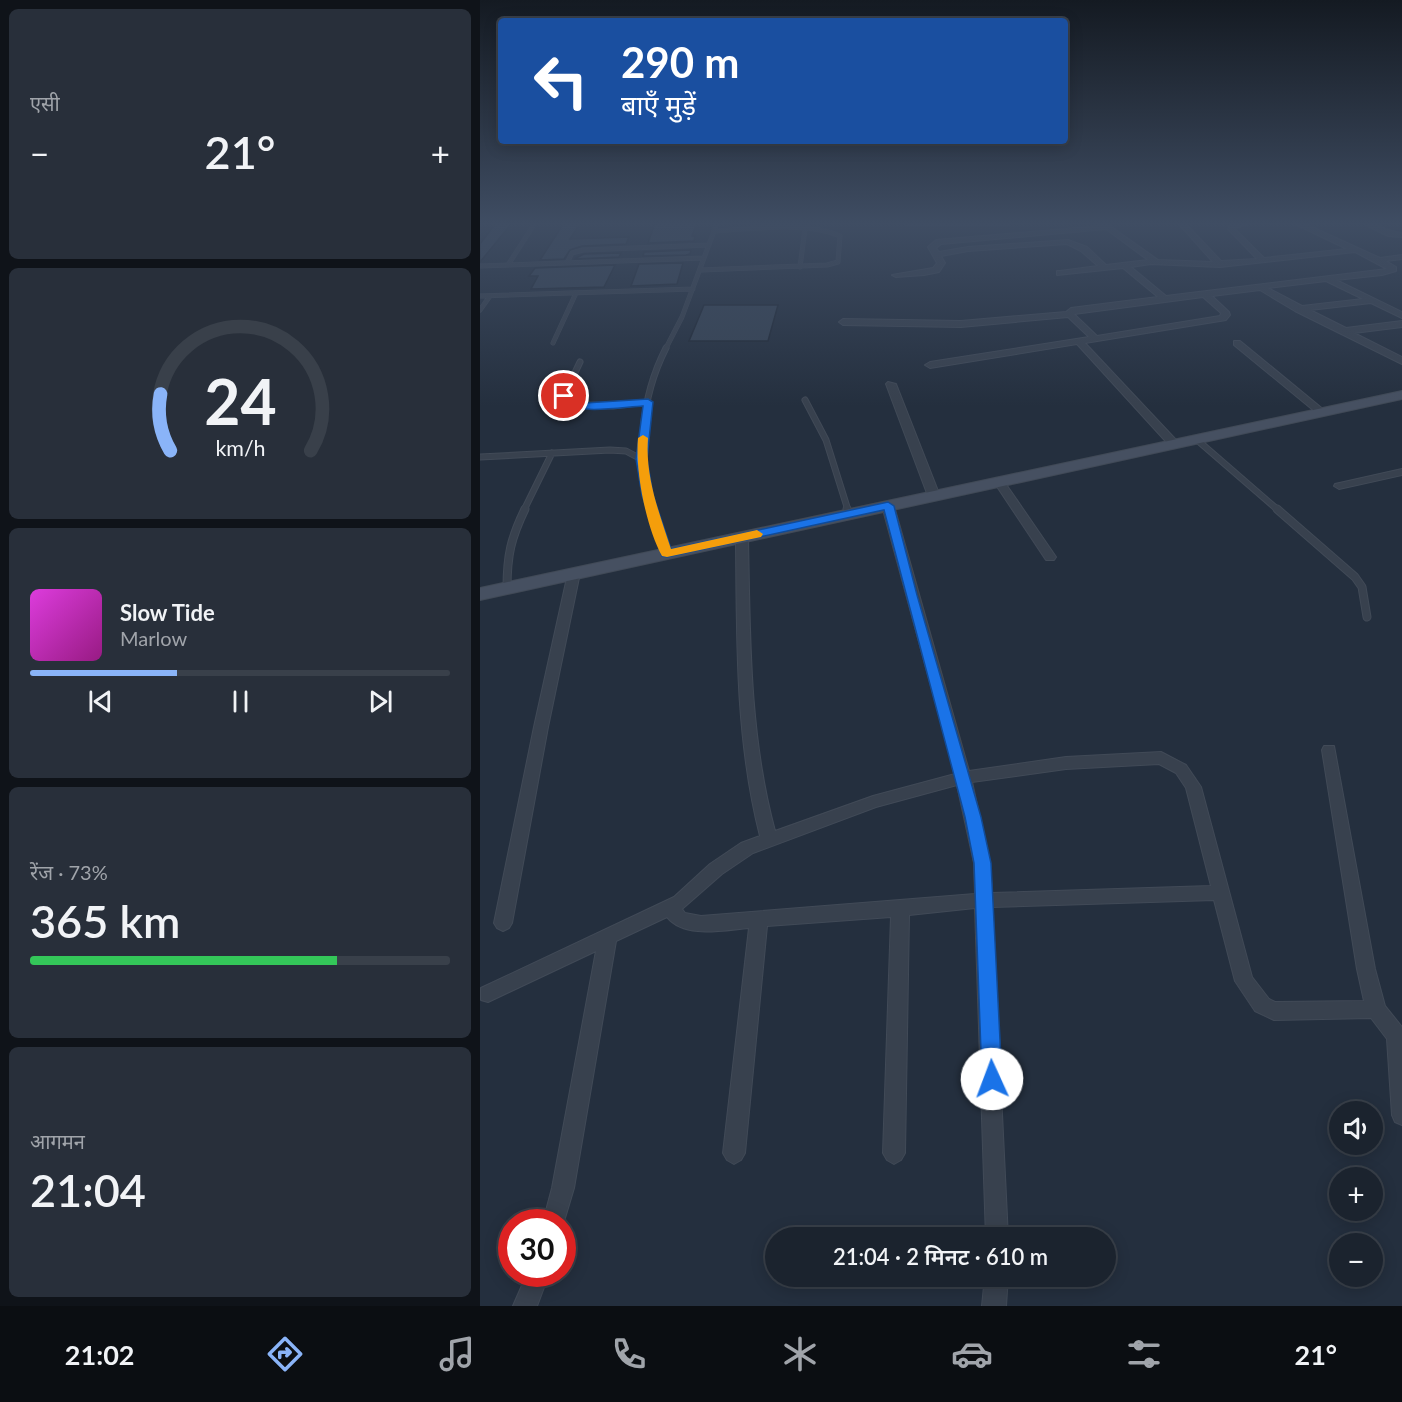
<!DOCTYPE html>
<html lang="hi">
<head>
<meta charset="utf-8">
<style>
	:root { --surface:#1b232e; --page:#282f3a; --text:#f1f3f6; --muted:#a0a4aa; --line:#39404a; --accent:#8ab4f8 }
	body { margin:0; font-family:Lato,"Noto Sans Devanagari",sans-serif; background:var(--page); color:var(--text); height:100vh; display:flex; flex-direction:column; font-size:22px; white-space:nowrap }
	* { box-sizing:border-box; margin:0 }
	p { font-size:20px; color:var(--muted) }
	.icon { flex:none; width:33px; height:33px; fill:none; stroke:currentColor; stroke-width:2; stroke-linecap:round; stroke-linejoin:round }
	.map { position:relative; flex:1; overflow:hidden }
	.side { display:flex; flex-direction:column; gap:9px; padding:9px; background:#0f1319; width:480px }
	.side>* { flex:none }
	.guide { position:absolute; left:18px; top:18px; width:570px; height:126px; border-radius:6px; box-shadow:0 3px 15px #0003,0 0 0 2px var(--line); background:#1a4fa0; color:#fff; overflow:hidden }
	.tools { position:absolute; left:849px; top:1101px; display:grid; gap:12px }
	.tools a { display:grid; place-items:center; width:54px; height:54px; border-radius:50%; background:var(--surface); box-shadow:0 3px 15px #0003,0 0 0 2px var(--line); font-size:30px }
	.speed { position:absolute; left:18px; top:1209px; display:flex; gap:12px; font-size:30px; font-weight:700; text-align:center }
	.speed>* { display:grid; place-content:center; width:78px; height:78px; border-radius:50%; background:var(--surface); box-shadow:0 3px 15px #0003,0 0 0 2px var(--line); line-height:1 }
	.speed .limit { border:9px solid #d22; background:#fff; color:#111 }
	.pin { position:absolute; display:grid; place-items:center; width:51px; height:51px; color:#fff; margin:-26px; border:3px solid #fff; border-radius:50%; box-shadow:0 2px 6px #0007 }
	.me { position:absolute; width:66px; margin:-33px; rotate:358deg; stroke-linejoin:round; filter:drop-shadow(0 0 4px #0008) }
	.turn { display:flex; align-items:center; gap:21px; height:126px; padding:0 24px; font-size:27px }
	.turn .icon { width:78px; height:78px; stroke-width:2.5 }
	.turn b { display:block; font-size:42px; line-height:51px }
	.big { font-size:45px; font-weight:600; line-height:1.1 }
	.side .tile { flex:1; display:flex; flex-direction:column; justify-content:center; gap:9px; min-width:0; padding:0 21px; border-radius:9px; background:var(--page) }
	.side .dial { align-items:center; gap:0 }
	.dial svg { height:156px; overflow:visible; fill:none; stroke:var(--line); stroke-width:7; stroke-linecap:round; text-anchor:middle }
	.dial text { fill:var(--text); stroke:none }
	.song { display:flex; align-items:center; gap:18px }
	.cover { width:72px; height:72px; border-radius:9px; background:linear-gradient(135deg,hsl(300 70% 55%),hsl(310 70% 35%)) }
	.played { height:6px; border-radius:3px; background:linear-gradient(90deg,var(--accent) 35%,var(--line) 35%) }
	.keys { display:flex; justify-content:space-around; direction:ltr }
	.heat { display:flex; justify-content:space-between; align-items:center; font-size:33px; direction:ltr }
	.charge { height:9px; border-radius:4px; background:linear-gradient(90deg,#34c759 73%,var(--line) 0) }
	.trip { position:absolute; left:285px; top:1227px; width:351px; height:60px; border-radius:30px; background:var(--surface); box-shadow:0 3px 15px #0003,0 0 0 2px var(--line); font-weight:600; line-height:60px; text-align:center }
	.tab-bar { display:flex; height:96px; justify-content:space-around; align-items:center; background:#0b0e12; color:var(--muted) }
	.tab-bar .icon { width:42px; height:42px }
	.tab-bar .current { color:var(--accent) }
	.tab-bar b { font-size:27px; color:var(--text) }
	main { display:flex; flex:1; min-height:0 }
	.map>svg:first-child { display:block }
</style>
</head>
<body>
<main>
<section class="side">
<div class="tile"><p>एसी</p>
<div class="heat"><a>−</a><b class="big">21°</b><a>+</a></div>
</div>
<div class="tile dial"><svg viewBox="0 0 100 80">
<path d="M14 69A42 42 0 1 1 86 69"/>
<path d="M14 69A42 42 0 0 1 9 40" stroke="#8ab4f8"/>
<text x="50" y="56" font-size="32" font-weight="700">24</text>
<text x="50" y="72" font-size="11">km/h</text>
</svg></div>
<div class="tile">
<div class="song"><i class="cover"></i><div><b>Slow Tide</b><p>Marlow</p></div></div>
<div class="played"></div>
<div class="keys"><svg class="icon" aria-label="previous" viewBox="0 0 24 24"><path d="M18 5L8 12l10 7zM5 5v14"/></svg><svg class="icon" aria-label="pause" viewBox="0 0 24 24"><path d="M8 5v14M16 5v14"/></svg><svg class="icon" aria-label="next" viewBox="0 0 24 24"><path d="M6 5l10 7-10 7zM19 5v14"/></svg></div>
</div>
<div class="tile"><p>रेंज · 73%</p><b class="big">365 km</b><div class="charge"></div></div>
<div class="tile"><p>आगमन</p><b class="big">21:04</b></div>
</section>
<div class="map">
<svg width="922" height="1306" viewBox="0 0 922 1306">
	<rect width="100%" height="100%" fill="#242f3e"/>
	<path fill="#364354" stroke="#1f2835" stroke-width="1.5" d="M16 223H32L0 262V244Z
		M84 223H100L90 239 149 237 146 244 102 246 90 250 84 259 60 260Z
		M175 223H217L212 236H215L214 241 168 243Z
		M211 250 210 254 206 255 163 256 164 252Z
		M141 253 139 257 94 259 104 254Z
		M203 263 197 284 151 286 159 264Z
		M135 265 124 287 51 289 58 276H49L55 268Z
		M224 305H298L288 341H209Z"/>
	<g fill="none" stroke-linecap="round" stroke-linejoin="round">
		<defs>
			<path id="service-far2" d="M87 263 92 253 103 250 229 245
				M28 265 55 223
				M0 266 224 258
				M320 267 325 229
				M221 270 347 265 358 262 360 236C328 221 270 229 235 231
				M0 296 213 289
				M0 310 10 296
				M73 343 96 293
				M185 350 202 317 237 223"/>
			<path id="service-far1" d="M100 362 84 396 89 404 133 406 168 402
				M325 400 346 440 368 510
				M716 439 798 510
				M0 457 130 450 146 451 161 459
				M44 510 72 453
				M172 510C155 459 161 397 186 348"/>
			<path id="service" d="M172 509 187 554
				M367 509 369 514
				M797 509 875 577 882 587 887 617
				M27 588C27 555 31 538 45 509"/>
			<path id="minor" d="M424 223H531L528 225H427Z
				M619 223 630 226 678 260 733 262 698 223H705L741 261 777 259 748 229 751 223H774L754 228 784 258 867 249 813 223H823L900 258 922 255V259L906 261 916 267V271L902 275 856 280 922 312V318L891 303 830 310 866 328 922 321V327L874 333 922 357V364L815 311 780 290 732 296 749 312 750 315 746 320 605 343 698 442V446H690L597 344 450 368 445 365 450 362 609 337 588 317 481 327 363 325 359 322 363 319 481 321 586 312 591 308 678 297 643 268 577 275V271H580L618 266 601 251 587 244 488 251 461 256 465 263 459 272 444 275 416 277 412 275 453 268 457 263 448 247 456 240 621 226ZM626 229 668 260 626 265 607 247 588 240 488 247 459 252 456 248 461 244ZM875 252 907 269 686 296 651 267 671 264 740 267ZM846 281 883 299 822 306 788 288ZM723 297 741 313 740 316 617 336 594 314Z
				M882 223C896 223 908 232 922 233V237L908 236Z
				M754 341H760L844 410V414H838L754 345Z
				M408 382 416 384 460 496 458 498 454 499 448 496 406 384Z
				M922 469V475L859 489 854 486 855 484Z
				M519 479 523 480 576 557 574 560H566L514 482Z
				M408 503 414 506 489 771 586 757 681 752 706 765 721 787 772 977 789 999 795 1002 884 1001 877 969 842 750 844 746H854L895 969 905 1006 922 1027V1125L915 1122 912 1115 907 1039 891 1018 794 1020 775 1011 755 981 734 900 512 907 528 1238H506L495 908 429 915 425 1153 421 1160 414 1164 407 1160 403 1153 411 917 287 926 265 1153 261 1160 254 1164 247 1160 243 1153 269 928C243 930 205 939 187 917L136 941 94 1188 82 1228V1222H63L72 1188 116 951 8 1002 1 1000V988L194 897 230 864 261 843 280 836C255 738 257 638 256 537L258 535 262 533 268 537C270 636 269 735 295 831L393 796 475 774 402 506ZM679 764 696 773 706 788 731 886 512 893 510 863 492 782 586 769ZM477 785 494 863 495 894 221 916 205 913 202 909 242 874 273 853 396 807Z
				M94 569 100 573 68 727 32 923 29 928 23 931 17 928 14 923 54 727 88 573Z
				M47 1274H69L57 1306H33Z
				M505 1276H528L526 1306H502Z"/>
			<path id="secondary" d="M922 391V399L0 600V588Z"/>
		</defs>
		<use href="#service-far2" stroke="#414a57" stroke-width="5"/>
		<use href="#service-far1" stroke="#414a57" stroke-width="7"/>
		<use href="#service" stroke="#414a57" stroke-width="9"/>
		<use href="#minor" stroke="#414a57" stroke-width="2"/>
		<use href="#secondary" stroke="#414a57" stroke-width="2"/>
		<use href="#service-far2" stroke="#38414e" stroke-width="4"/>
		<use href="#service-far1" stroke="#38414e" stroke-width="5"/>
		<use href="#service" stroke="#38414e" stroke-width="7"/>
		<use href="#minor" fill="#38414e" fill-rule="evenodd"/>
		<use href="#secondary" fill="#465061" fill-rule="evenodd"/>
	</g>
	<linearGradient id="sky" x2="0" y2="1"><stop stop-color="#141a22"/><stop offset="0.55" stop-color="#3f4d63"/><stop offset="1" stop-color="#3f4d63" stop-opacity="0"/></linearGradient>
	<rect width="922" height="406" fill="url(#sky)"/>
	<path fill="#1a73e8" stroke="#114b97" stroke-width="1.5" d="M84 393 87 394 92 401 105 403 168 399 173 402 167 459 173 495 191 549 408 502 414 506 437 595 501 817 511 863 522 1079 519 1086 512 1089 505 1086 502 1079 494 863 485 817 404 510 187 557 182 556 162 495 156 459 163 406C142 407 94 416 80 400L79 396Z"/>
	<path fill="#f59e0b" d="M163 435 168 438C165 477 179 512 191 549L277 530 283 534 281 537 187 557 182 556C166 527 155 471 158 438Z"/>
</svg>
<div class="tools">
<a><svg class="icon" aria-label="sound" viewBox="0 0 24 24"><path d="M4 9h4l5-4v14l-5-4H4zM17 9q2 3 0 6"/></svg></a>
<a>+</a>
<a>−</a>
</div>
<div class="speed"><div class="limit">30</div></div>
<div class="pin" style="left:84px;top:396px;background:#d93025"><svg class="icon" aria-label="arrive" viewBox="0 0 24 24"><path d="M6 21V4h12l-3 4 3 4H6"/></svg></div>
<svg class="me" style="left:512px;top:1079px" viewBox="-20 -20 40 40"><circle r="19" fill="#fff"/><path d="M0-13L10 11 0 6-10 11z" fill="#1a73e8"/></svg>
<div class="trip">21:04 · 2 मिनट · 610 m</div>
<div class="guide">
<div class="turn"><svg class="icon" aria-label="left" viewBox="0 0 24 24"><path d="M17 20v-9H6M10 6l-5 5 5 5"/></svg><div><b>290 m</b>बाएँ मुड़ें</div></div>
</div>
</div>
</main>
<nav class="tab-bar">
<b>21:02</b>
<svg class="icon current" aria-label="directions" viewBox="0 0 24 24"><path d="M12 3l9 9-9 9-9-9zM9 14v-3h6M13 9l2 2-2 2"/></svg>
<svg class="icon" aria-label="music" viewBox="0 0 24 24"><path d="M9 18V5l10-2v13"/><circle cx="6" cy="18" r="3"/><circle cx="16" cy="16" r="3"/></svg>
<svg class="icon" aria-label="phone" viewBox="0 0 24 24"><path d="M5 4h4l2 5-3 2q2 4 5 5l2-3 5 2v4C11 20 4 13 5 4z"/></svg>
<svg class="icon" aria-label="climate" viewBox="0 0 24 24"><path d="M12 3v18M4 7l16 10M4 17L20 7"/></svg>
<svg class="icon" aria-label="car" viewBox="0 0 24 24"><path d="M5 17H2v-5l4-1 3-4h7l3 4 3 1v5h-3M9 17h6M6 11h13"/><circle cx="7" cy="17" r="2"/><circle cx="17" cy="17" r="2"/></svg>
<svg class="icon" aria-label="filters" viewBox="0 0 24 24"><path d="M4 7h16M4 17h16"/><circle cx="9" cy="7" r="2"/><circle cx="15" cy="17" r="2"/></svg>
<b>21°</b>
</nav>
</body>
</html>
